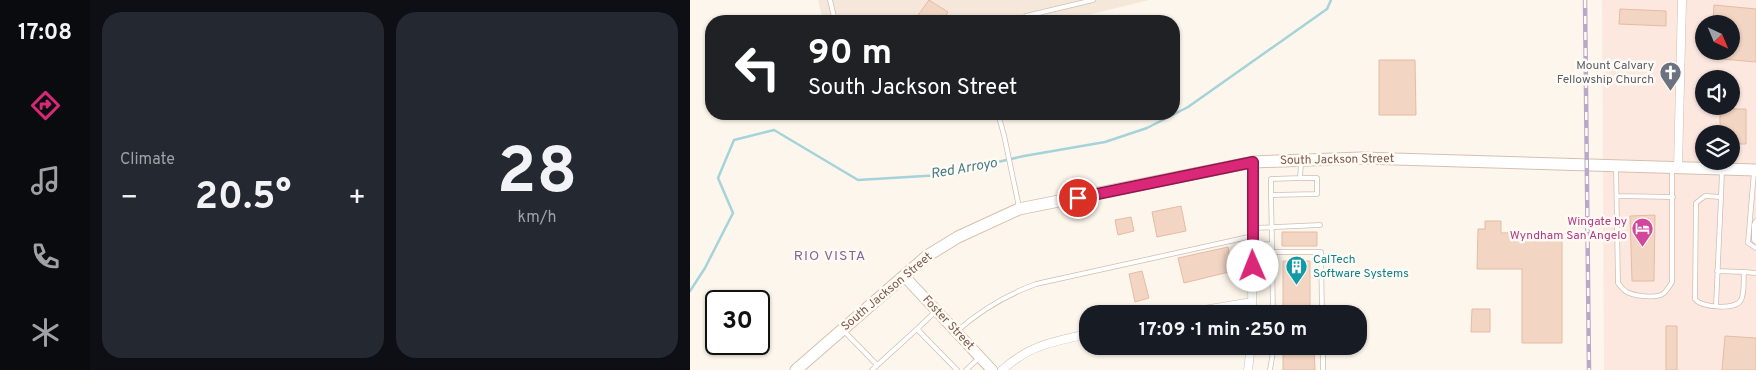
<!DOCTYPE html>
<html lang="en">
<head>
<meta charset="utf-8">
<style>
	:root { --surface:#171b24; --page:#242831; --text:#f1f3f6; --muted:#9ea1a6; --accent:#db2777 }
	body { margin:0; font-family:Overpass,sans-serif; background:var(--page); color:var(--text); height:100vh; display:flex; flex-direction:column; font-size:19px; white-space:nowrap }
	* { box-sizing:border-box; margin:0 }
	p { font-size:16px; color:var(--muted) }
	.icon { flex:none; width:28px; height:28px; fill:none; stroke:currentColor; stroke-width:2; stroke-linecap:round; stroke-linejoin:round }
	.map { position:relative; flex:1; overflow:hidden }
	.drawer { display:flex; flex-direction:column; gap:12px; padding:12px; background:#0d0f14; width:600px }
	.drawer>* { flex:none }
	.banner { position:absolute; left:15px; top:15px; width:475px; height:105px; border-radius:20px; box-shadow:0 1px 4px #0004; background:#202124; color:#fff; overflow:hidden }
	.needle { width:32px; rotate:136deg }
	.buttons { position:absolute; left:1005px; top:15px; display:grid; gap:10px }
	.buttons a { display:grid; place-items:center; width:45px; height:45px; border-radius:50%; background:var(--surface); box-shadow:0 1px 4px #0004; font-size:25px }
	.speed { position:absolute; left:15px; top:290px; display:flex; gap:10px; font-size:25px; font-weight:700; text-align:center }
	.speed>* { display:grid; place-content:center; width:65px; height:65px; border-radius:50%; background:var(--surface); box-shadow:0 1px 4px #0004; line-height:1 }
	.speed .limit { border:2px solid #111; border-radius:8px; background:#fff; color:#111 }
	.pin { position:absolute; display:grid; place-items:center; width:42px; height:42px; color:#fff; margin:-21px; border:2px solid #fff; border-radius:50%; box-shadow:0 1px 5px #0007 }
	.me { position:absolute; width:55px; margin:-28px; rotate:359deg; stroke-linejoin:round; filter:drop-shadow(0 0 4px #0008) }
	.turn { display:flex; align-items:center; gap:18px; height:105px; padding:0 20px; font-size:22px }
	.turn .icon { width:65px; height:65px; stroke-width:2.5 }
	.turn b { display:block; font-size:35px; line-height:42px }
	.big { font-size:38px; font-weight:700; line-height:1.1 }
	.drawer .card { flex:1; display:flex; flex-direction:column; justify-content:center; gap:8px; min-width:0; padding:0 18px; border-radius:20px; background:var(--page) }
	.drawer .dial { align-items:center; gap:0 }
	.dial b { font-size:65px; line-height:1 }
	.heat { display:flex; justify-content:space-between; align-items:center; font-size:28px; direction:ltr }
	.drawer .tiles { flex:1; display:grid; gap:12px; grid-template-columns:repeat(2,1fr) }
	.trip { position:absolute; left:389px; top:305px; width:288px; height:50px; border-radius:20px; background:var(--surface); box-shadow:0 1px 4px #0004; font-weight:700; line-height:50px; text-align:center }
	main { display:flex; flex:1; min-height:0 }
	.tabs { display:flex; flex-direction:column; width:90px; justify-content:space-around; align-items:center; background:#090b0e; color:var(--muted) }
	.tabs .icon { width:35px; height:35px }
	.tabs .selected { color:var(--accent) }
	.tabs b { font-size:22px; color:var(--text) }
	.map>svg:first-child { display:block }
</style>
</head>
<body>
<main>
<nav class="tabs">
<b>17:08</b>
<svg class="icon selected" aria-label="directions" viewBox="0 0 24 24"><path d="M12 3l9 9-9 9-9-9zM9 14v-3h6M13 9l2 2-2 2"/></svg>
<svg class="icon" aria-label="music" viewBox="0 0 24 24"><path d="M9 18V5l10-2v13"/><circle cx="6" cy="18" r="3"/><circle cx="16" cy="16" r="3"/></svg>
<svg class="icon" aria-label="phone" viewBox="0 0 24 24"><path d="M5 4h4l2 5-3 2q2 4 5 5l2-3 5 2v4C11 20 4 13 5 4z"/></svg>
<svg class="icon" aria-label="climate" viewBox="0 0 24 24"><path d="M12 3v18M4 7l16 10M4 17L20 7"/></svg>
</nav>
<section class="drawer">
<div class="tiles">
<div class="card"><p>Climate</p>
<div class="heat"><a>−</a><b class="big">20.5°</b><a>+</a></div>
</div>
<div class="card dial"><b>28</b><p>km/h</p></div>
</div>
</section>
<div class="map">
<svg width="1066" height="370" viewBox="0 0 1066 370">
	<rect width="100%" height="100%" fill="#fdf6ec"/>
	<path fill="#f5e8da" d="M128 0H459L378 20V21H133Z"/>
	<path fill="#fde8e0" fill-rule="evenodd" d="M912 0H1066V370H914ZM1014 24H1041V51H1014ZM1014 79H1041V106H1014ZM1014 134H1041V161H1014Z"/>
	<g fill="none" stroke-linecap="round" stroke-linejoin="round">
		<path stroke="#a5d3da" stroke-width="2.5" d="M0 291 15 268 43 213 28 178 44 140 84 130 168 180 251 175 334 156 415 142 457 128 498 107 637 9 641 0"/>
	</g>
	<path fill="#f3d5c3" stroke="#e6bba3" d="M239 0 258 12 252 21H224Z
		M1024 5 1066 9V62L1020 58V51H1041V24H1023Z
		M930 9 976 11V26L929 24Z
		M689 60H725L726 115H689Z
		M1030 109H1056V144H1041V134H1030Z
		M491 206 496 231 467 237 462 212Z
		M965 215 964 281H942L940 216Z
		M441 217 444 231 428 235 425 220Z
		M795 221H811V233L872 232V343H832V269H787L788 229H795Z
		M592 232H627V246H592Z
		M538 247 543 271 494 283 488 258Z
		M593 261H620V309L593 310Z
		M452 271 459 298 445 302 439 274Z
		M782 309H800V332H781Z
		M976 326H987V370H976Z
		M1035 336 1066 338V370H1032Z
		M593 346H624L625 370H593Z"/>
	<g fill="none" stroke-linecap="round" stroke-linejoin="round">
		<defs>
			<path id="service" d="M140 0 145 21
				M333 21 336 16 403 0
				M308 114 314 135 329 207
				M926 167 928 283C931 287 933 290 937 292 944 296 963 298 971 295 976 293 979 287 982 282V169
				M1032 170 1031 197 1015 196 1006 203 1005 299C1011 308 1046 310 1051 300 1055 293 1053 280 1054 272L1066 273
				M1064 172 1058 243 1066 248
				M610 178 581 179V195L627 194V178H610L611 163
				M927 196 983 197
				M1066 221 1064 225V240L1066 242
				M563 228 630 225
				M582 244V252H631L632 313 583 314 582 252
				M563 245 582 244 581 195
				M563 266H583
				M1027 271 1054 272
				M1026 306 1031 197
				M246 311 227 329 267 370
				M562 312 583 314
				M154 331 187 365
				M267 331C291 310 316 295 346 284L563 236
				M633 346V370
				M182 370 227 329
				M276 370 290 357
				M580 370 584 346"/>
			<path id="minor" d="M988 167 992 0
				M490 314 562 302
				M562 314 563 162
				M312 370C340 345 362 342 398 334
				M558 370 561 346"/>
			<path id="tertiary" d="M214 276 302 370"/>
			<path id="secondary" d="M106 370 237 256 268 237 329 209 563 162 672 158 1066 170"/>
		</defs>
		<use href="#service" stroke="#d1beb0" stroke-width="5.5"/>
		<use href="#minor" stroke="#d1beb0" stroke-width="9"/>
		<use href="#tertiary" stroke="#d1beb0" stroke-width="12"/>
		<use href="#secondary" stroke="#d6c0b0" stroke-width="13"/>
		<use href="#service" stroke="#fff" stroke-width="4"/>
		<use href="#minor" stroke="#fff" stroke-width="8"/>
		<use href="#tertiary" stroke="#fff" stroke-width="10"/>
		<use href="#secondary" stroke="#fff" stroke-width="11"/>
		<defs>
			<path id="rail" d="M895 0 899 370"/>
		</defs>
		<use href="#rail" stroke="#b9a8c9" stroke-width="4.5"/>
		<use href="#rail" stroke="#fffaf3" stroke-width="2.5" stroke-dasharray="8" stroke-linecap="butt"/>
	</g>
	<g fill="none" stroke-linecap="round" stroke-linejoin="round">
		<defs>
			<path id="route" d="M388 198 563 162V266"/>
		</defs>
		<use href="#route" stroke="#8e194d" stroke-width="12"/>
		<use href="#route" stroke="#db2777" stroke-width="9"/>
	</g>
	<defs>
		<symbol id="church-pin" viewBox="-11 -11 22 30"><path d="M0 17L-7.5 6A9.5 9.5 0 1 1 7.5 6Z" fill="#6b7280" stroke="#fffaf3"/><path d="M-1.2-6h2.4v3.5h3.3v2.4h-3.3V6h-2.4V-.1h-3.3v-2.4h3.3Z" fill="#fff"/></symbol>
		<symbol id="hotel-pin" viewBox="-11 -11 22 30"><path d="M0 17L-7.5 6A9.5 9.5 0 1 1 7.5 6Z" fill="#d1479c" stroke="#fffaf3"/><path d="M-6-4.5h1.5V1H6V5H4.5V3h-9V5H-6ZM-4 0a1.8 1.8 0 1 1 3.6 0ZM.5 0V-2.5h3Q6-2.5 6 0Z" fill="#fff"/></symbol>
		<symbol id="building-pin" viewBox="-11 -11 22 30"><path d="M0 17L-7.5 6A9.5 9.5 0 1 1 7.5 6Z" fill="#0f9aa8" stroke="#fffaf3"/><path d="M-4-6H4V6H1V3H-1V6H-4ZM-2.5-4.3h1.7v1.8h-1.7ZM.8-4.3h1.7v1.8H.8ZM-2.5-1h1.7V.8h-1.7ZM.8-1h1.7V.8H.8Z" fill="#fff"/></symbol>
	</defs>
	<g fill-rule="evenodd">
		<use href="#church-pin" x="968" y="60" width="25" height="34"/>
		<use href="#hotel-pin" x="940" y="216" width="25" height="34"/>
		<use href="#building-pin" x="594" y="254" width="25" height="34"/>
	</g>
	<g text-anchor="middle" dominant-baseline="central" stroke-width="5" stroke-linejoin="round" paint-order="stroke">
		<g font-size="12" fill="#5b616d" stroke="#fffaf3" text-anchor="end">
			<text x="964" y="66">Mount Calvary<tspan x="964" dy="14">Fellowship Church</tspan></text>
		</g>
		<g font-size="12" fill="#7a5c4d" stroke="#fffaf3">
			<text transform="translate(647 160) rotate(-1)">South Jackson Street</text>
			<text transform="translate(197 292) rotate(-40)">South Jackson Street</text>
			<text transform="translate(258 323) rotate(47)">Foster Street</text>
		</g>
		<g font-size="12" fill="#b23c85" stroke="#fffaf3" text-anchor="end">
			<text x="937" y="222">Wingate by<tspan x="937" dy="14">Wyndham San Angelo</tspan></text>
		</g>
		<g font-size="12" fill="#0d838f" stroke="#fffaf3" text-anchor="start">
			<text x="623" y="260">CalTech<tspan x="623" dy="14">Software Systems</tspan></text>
		</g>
		<g font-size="14" font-style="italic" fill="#437c86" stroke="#fffaf3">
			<text transform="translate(274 169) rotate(-10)">Red Arroyo</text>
		</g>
		<g font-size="14" letter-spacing="1" fill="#846695" stroke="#fffaf3">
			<text x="140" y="256">RIO VISTA</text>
		</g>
	</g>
</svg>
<div class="buttons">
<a><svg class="needle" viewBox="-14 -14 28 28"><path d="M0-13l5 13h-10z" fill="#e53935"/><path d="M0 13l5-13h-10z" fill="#9ea1a6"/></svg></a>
<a><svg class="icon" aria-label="sound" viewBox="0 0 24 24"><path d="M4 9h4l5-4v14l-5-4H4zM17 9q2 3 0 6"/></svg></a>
<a><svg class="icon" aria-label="layers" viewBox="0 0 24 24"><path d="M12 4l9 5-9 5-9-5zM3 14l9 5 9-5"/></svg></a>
</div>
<div class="speed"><div class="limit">30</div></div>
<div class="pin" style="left:388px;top:198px;background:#d93025"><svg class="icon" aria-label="arrive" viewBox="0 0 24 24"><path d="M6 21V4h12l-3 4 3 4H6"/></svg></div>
<svg class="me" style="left:563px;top:266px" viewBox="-20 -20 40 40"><circle r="19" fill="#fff"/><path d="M0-13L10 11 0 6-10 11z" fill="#db2777"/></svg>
<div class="trip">17:09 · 1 min · 250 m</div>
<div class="banner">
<div class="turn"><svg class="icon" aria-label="left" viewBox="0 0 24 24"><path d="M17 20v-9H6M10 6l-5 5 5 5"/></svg><div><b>90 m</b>South Jackson Street</div></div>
</div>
</div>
</main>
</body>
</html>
